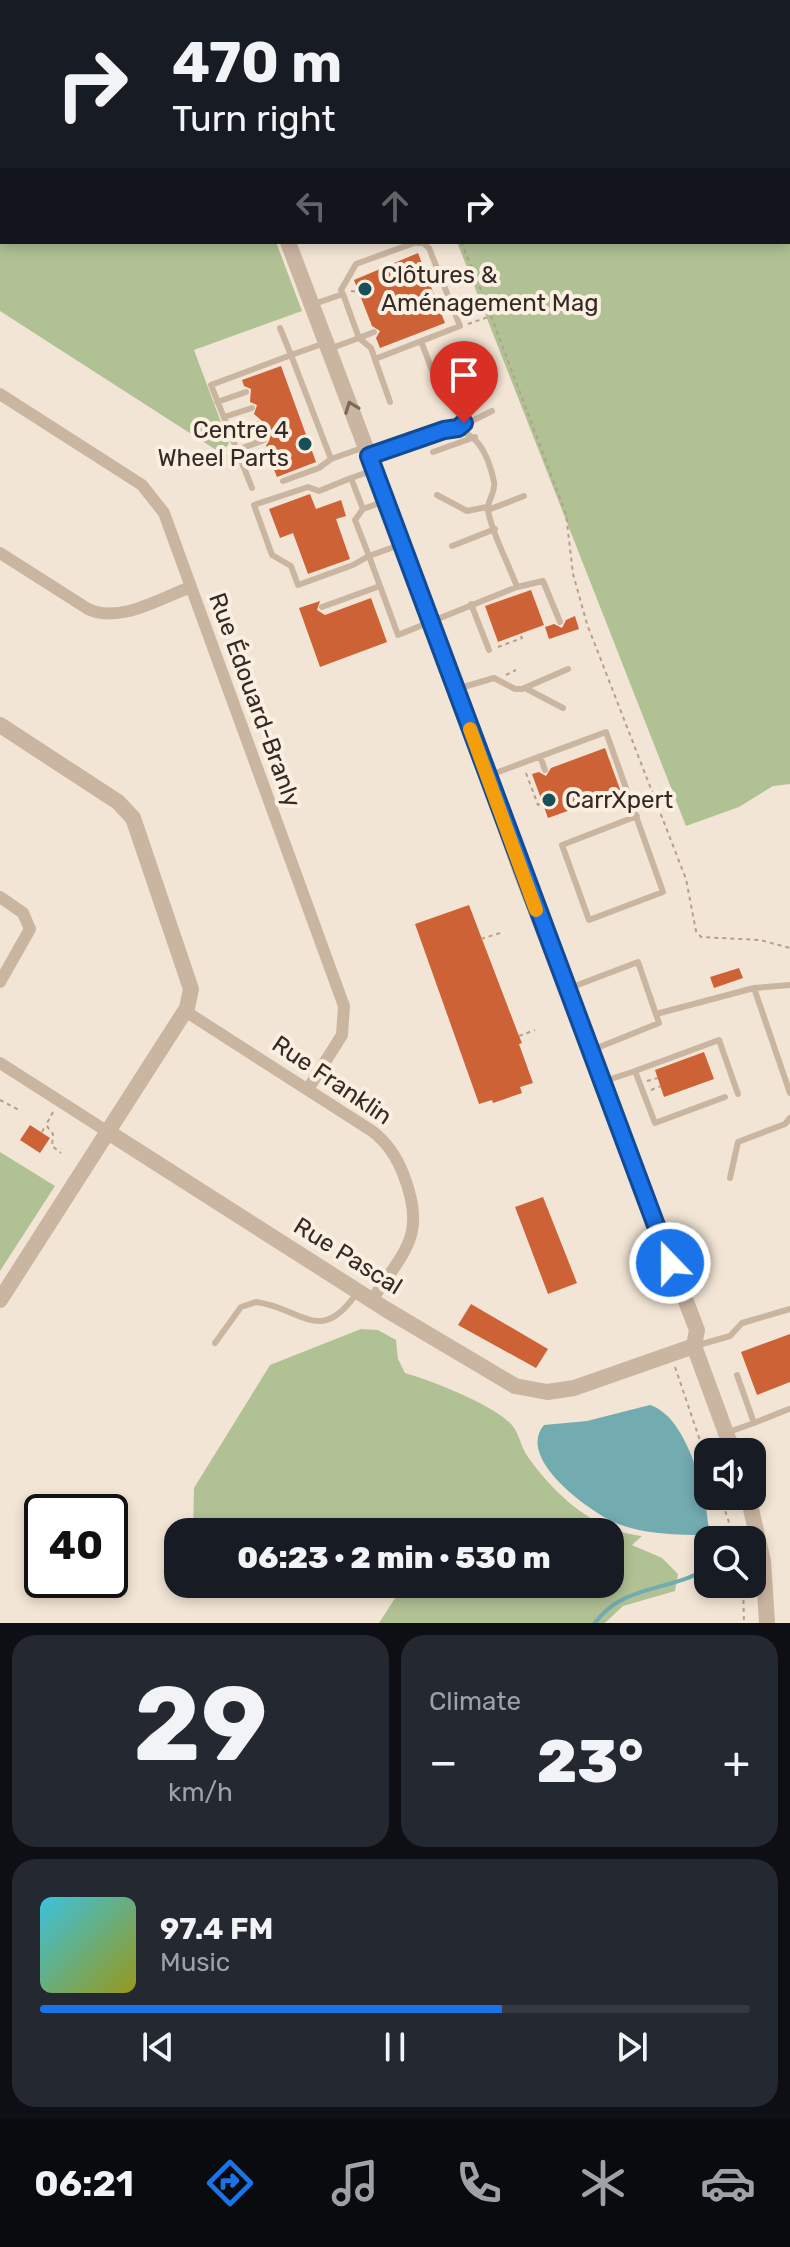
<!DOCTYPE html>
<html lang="en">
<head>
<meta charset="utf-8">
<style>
	:root { --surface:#171b24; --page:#242831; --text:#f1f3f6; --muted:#9ea1a6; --line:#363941; --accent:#1a73e8 }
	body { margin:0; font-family:Rubik,sans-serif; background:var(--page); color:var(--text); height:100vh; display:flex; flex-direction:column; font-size:30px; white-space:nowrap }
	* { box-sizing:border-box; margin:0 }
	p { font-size:26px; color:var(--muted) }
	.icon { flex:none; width:44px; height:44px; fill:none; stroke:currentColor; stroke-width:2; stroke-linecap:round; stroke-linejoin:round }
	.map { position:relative; height:1623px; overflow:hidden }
	.details { display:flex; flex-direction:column; gap:12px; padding:12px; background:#0d0f14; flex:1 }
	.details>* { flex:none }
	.guide { position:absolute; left:0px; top:0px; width:790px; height:244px; box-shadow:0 4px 12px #0003; background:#171b24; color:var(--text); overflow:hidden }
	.fabs { position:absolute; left:694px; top:1438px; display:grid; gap:16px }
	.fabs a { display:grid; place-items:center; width:72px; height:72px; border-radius:16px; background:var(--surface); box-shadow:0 4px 12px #0003; font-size:40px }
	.speed { position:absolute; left:24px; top:1494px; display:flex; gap:16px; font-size:40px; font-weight:700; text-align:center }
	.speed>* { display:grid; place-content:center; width:104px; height:104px; border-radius:50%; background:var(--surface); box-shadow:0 4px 12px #0003; line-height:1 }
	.speed .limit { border:4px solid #111; border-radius:12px; background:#fff; color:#111 }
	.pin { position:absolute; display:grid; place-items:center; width:68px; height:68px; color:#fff; margin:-82px -34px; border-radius:50% 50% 50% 0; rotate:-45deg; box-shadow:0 0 8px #0007 }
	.pin .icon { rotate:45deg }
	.me { position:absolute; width:88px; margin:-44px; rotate:338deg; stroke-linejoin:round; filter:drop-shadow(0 0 6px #0008) }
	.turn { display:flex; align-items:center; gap:28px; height:168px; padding:0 40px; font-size:36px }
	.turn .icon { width:104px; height:104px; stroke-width:2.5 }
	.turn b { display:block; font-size:56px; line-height:68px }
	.lanes { display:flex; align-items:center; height:76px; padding:0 40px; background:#0003; justify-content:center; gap:40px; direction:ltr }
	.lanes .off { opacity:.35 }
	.big { font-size:60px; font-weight:800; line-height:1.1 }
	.details .tile { flex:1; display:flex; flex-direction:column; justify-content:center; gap:12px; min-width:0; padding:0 28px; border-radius:24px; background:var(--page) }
	.details .dial { align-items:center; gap:0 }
	.dial b { font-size:104px; line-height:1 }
	.song { display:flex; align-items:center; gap:24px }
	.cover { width:96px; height:96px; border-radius:12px; background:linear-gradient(135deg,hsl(190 70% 55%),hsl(60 70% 35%)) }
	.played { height:8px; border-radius:4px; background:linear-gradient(90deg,var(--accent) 65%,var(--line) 65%) }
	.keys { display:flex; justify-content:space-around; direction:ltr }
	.heat { display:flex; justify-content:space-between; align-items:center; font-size:44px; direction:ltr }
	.details .tiles { flex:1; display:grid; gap:12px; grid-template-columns:1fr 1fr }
	.tile:last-child { grid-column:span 2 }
	.trip { position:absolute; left:164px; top:1518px; width:460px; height:80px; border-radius:24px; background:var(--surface); box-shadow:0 4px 12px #0003; font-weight:800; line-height:80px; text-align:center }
	.tab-bar { display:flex; height:128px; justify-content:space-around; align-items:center; background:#090b0e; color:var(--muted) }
	.tab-bar .icon { width:56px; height:56px }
	.tab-bar .selected { color:var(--accent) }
	.tab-bar b { font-size:36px; color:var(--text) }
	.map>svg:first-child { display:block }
</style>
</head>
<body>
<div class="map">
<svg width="790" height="1623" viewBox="0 0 790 1623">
	<rect width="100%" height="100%" fill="#f2e5d5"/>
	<path fill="#b0c194" d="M0 0H29L2 2V242H276L302 311 194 350 229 444 224 449 227 457 0 311Z
		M790 87V784L773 786 739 807 686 826 457 242H788Z
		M0 1152 55 1186 0 1271Z
		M361 1329 378 1330 396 1340 398 1359 405 1373C432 1381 492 1404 511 1424 519 1432 521 1448 528 1457 555 1495 594 1531 642 1536L632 1545 662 1558 678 1574 675 1591 623 1606 605 1623H379L397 1595 392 1584H610V1532H322L313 1521 315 1532H193L194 1488 270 1365Z"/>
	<path fill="#72abb0" d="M373 0H790V87L788 2Z
		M650 1405C688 1417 707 1496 709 1532L705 1535C678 1535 644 1534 618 1524 591 1513 515 1459 544 1425L587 1421Z"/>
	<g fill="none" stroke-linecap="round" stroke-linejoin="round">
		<path stroke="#72abb0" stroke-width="4" d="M595 1623C623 1584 670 1592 708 1568"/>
	</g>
	<path fill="#ce6237" d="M418 253 445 323 380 348 376 338 380 331 372 326 354 280Z
		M281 366 316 462 277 477 271 462 275 455 266 446 270 439 261 435 262 421 254 414 257 405 250 402 251 389 244 386 242 380Z
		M310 494 316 509 341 500 346 516 336 519 350 559 308 574 293 533 280 538 269 509Z
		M531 590 544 625 498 642 485 606Z
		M371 598 387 642 320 667 299 608 320 601 317 610 325 615Z
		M575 616 579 629 549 639 545 627 554 624 562 628 566 620Z
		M605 748 621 792 548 818 532 774 539 772 546 776 551 768Z
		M469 905 519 1036 522 1043 519 1044 533 1083 520 1087 522 1093 493 1103 492 1100 479 1104 415 924Z
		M739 968 743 978 714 988 710 977Z
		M704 1052 714 1079 664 1097 655 1070Z
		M30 1125 50 1138 40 1153 20 1140Z
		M543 1197 577 1283 548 1294 515 1207Z
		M471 1304 548 1349 536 1368 458 1325Z
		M790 1334V1382L757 1395 741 1352Z"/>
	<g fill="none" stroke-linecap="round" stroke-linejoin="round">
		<path stroke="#b69f8b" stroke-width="2" stroke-dasharray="4 4" stroke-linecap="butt" d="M358 0 359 2
			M461 242 491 314
			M351 291 359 292
			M468 324 491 316 566 514 573 574 587 624 686 879 696 931 701 937 760 940 790 948
			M498 647 522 638 520 634
			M506 675 516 670
			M526 773 538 805 542 803
			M481 939 500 933
			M519 1036 535 1030
			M647 1081 658 1078
			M651 1090 661 1086
			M0 1100 21 1111
			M53 1112 46 1125 53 1134 52 1146 61 1153
			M42 1132 45 1126
			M675 1367 708 1464
			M720 1496 735 1540
			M743 1584 744 1623"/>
		<path stroke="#cab5a0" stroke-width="6" d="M99 0 100 2
			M260 0 261 2
			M343 294 341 290 356 264 414 243H423L429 248 460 326 375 359
			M314 304 343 294 359 338 329 349
			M374 332 359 338 371 348 390 402
			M421 341 439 389
			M325 343 291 355 331 459 362 448
			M217 402 246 392
			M224 417 252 408
			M458 428 492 411
			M230 433 257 424
			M237 450 264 440
			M433 452 475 437
			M243 466 269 456
			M371 471 351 478 363 509 355 520 369 556 402 544
			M351 478 319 491 308 487 254 505 272 555 291 566 298 585 353 565 369 556 398 635 517 587C508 562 493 536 488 511 486 502 496 493 494 482 477 398 425 436 369 456
			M283 481 319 468 331 459
			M252 488 211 385 291 355 280 328
			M437 495 467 511 487 507
			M363 509 385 501
			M488 510 524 496
			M452 546 495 529
			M517 587 543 581 560 622
			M471 604 489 650
			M322 607 380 586
			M460 688 494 678 515 689H522L568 669
			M525 688 563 708
			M540 756 545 770
			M490 775 606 732 663 892 589 920 562 845 637 816
			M754 988 790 1093
			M567 989 638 962 659 1023 592 1050
			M656 1014 754 988 790 985
			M635 1071 719 1040 738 1094
			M605 1081 635 1071 655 1123 725 1097
			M730 1178 738 1142 785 1124 790 1118
			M215 1343 241 1307 256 1302C302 1308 320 1346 356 1294
			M695 1346 730 1336 742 1323 790 1309
			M754 1423 789 1409
			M726 1433 754 1423 737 1375"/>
		<path stroke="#cab5a0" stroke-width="12" d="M0 394 142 485 164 513 344 1006 342 1035 308 1089
			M0 553 88 609C120 624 160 598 191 587
			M0 897 23 913 30 929 0 982
			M185 1011 372 1131C388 1143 397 1157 404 1176 427 1236 404 1251 372 1300
			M0 1063 108 1132"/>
		<path stroke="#cab5a0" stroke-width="16" d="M201 0 202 2
			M288 242 457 689 521 872 697 1330 694 1346
			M0 725 118 802 133 818 191 989 187 1008 0 1300
			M108 1132 387 1310 515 1386 547 1392 574 1388 694 1346
			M694 1346 733 1452
			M748 1496 763 1561 767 1623"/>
	</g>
	<defs><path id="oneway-chevron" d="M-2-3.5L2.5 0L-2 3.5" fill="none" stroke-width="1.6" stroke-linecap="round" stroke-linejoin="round" transform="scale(2)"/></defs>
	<use stroke="#78695c" href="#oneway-chevron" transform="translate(351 407) rotate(-111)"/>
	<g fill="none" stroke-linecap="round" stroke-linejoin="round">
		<defs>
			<path id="route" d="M464 423 458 428 444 430 369 456 670 1263"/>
		</defs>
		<use href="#route" stroke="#114b97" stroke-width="20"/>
		<use href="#route" stroke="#1a73e8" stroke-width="14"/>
		<path stroke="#f59e0b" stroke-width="14" d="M470 729 536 910"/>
	</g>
	<g fill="#185057" stroke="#faefe1" stroke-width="3">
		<circle cx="365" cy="289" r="8"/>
		<circle cx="305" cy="444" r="8"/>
		<circle cx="549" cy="800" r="8"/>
	</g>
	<g text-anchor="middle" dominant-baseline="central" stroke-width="8" stroke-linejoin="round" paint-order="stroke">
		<g font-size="24" fill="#342a24" stroke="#faefe1" text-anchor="start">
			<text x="381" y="275">Clôtures &amp;<tspan x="381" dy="28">Aménagement Mag</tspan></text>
			<text x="289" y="430" text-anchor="end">Centre 4<tspan x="289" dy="28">Wheel Parts</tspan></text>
			<text x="565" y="800">CarrXpert</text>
		</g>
		<g font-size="24" fill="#342a24" stroke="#faefe1">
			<text transform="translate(255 700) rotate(70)">Rue Édouard-Branly</text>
			<text transform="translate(332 1080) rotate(34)">Rue Franklin</text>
			<text transform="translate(348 1256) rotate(32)">Rue Pascal</text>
		</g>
	</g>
</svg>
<div class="fabs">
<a><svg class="icon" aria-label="sound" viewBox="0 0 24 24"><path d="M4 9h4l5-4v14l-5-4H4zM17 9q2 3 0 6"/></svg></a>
<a><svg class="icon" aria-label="search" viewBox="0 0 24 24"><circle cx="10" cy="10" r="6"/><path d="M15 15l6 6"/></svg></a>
</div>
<div class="speed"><div class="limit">40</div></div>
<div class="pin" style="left:464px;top:423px;background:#d93025"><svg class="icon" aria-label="arrive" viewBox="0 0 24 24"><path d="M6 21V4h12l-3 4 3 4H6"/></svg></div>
<svg class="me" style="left:670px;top:1263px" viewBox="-20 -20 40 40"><circle r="17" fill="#1a73e8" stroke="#fff" stroke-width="3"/><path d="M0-11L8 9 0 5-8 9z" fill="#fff"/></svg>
<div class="trip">06:23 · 2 min · 530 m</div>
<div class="guide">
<div class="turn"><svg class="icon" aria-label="right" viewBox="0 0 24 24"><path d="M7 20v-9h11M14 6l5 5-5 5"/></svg><div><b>470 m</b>Turn right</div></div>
<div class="lanes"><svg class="icon off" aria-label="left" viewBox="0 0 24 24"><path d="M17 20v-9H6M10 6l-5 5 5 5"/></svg><svg class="icon off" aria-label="ahead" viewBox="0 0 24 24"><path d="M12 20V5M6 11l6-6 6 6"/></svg><svg class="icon" aria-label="right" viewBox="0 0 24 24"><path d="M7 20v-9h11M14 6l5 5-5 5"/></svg></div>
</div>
</div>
<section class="details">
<div class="tiles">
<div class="tile dial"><b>29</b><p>km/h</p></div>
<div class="tile"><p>Climate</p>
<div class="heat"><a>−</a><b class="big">23°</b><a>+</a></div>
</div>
<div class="tile">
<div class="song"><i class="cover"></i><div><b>97.4 FM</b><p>Music</p></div></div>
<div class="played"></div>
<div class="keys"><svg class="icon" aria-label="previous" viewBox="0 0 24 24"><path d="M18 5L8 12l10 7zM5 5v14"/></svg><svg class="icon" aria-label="pause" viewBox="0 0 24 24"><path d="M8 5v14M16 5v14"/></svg><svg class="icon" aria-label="next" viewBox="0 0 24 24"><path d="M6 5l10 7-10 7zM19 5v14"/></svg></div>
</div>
</div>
</section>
<nav class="tab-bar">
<b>06:21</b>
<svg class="icon selected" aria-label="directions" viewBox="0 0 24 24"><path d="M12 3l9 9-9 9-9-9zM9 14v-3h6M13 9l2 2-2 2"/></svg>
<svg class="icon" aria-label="music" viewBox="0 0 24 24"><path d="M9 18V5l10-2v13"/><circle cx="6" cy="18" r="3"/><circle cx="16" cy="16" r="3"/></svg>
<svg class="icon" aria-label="phone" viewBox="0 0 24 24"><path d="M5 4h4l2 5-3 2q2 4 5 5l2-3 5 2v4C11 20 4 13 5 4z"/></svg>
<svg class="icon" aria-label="climate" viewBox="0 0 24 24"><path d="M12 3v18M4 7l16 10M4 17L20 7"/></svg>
<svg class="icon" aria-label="car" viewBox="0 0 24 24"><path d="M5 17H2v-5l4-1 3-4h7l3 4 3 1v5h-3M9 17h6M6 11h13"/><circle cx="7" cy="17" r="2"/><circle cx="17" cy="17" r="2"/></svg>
</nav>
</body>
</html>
